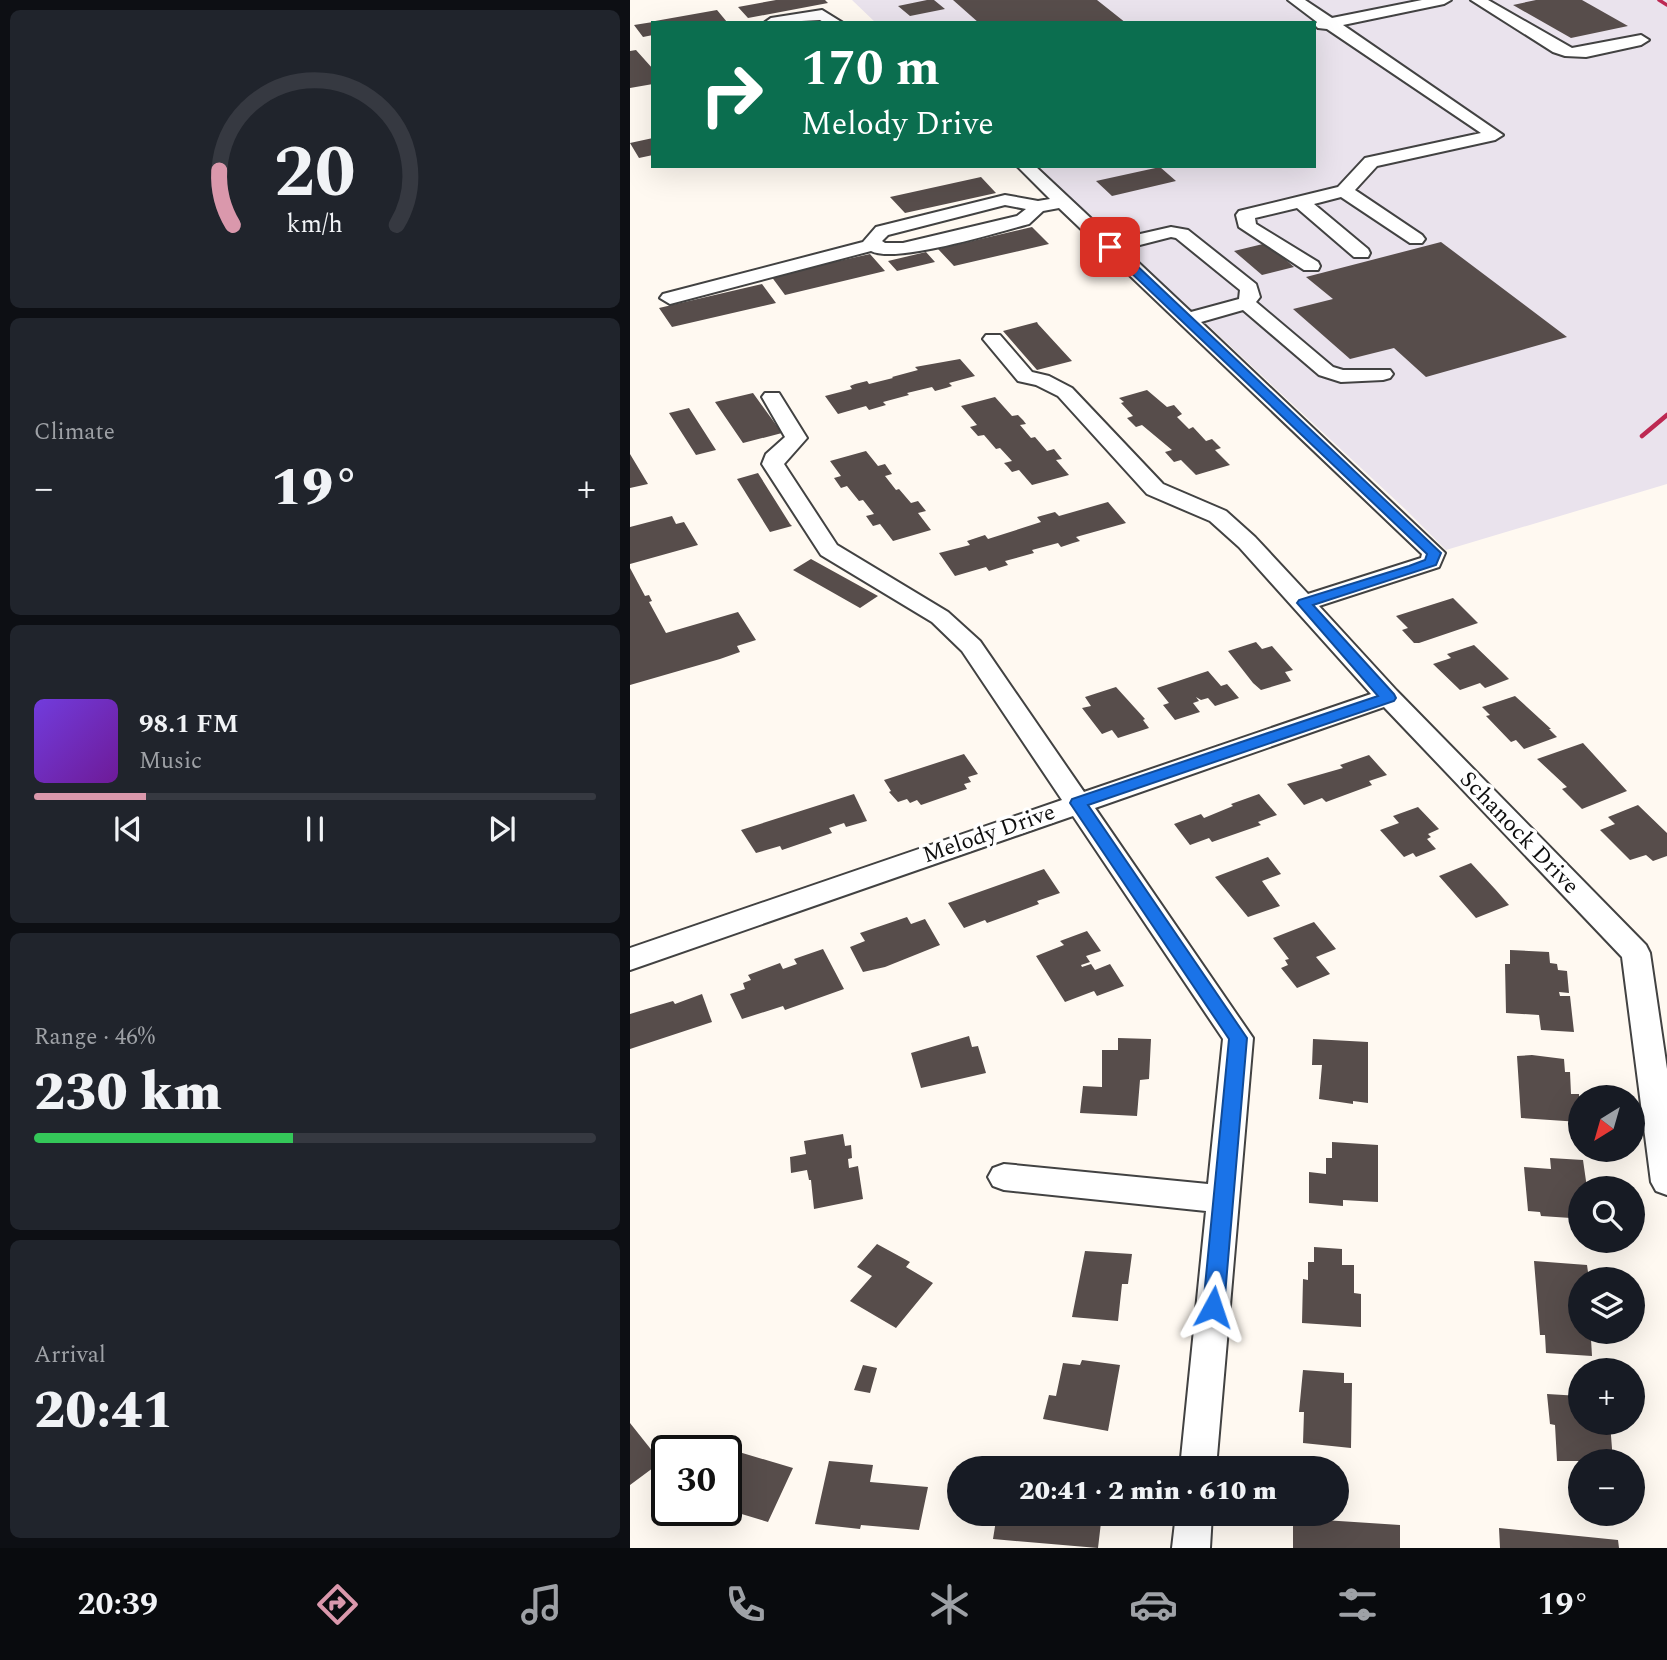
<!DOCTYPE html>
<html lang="en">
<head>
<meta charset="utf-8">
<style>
	:root { --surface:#171b24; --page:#20242c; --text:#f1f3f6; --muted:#9ea1a6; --line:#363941; --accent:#da98ac }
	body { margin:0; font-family:Spectral,serif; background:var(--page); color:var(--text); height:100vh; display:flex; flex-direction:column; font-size:26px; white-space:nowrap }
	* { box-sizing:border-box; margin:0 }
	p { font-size:23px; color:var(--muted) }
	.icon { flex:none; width:38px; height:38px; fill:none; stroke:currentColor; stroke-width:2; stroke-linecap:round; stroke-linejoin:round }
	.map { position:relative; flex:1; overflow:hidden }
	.side { display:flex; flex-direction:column; gap:10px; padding:10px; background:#0d0f14; width:630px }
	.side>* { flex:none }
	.hud { position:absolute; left:21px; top:21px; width:665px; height:147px; border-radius:0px; box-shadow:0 7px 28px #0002; background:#0b6e4f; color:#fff; overflow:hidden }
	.needle { width:46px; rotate:217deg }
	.tools { position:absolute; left:938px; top:1085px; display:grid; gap:14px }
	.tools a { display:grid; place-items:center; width:77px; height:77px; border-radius:50%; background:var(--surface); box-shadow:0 7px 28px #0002; font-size:35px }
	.speed { position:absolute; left:21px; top:1435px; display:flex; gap:14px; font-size:35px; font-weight:700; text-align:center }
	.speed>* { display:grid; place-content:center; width:91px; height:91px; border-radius:50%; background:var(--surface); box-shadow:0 7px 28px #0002; line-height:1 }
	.speed .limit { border:4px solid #111; border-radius:10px; background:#fff; color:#111 }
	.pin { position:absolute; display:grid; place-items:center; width:60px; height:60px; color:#fff; margin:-30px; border-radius:14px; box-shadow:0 4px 10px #0006 }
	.me { position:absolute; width:77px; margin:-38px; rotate:5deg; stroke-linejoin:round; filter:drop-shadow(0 0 5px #0008) }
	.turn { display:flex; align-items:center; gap:24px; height:147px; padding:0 35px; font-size:32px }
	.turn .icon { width:91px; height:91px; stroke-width:2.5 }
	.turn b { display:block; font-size:49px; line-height:60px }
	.big { font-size:52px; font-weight:800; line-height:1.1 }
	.side .widget { flex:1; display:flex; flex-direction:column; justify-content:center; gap:10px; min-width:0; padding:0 24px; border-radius:10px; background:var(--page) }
	.side .dial { align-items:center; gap:0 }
	.dial svg { height:182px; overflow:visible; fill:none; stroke:var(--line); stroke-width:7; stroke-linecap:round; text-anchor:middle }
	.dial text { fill:var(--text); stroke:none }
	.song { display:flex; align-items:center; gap:21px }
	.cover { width:84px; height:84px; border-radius:10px; background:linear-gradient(135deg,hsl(260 70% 55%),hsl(280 70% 35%)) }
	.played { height:7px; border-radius:4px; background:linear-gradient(90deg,var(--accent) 20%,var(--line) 20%) }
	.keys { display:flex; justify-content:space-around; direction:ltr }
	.heat { display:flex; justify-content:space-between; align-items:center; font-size:38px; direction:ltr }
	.charge { height:10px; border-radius:5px; background:linear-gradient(90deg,#34c759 46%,var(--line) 0) }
	.trip { position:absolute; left:317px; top:1456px; width:402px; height:70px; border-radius:35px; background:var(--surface); box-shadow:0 7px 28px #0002; font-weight:800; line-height:70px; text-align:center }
	.dock { display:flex; height:112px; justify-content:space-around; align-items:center; background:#090b0e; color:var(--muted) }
	.dock .icon { width:49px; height:49px }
	.dock .current { color:var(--accent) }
	.dock b { font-size:32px; color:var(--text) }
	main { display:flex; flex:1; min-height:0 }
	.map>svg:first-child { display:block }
</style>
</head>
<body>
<main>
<section class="side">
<div class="widget dial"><svg viewBox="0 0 100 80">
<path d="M14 69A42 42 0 1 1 86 69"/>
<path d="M14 69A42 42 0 0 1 8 45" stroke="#da98ac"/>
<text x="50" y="56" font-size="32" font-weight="700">20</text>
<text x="50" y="72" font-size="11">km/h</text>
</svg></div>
<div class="widget"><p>Climate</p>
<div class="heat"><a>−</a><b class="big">19°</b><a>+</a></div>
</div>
<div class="widget">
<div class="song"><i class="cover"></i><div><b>98.1 FM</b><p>Music</p></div></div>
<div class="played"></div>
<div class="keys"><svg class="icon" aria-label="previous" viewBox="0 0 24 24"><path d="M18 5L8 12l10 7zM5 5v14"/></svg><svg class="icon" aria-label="pause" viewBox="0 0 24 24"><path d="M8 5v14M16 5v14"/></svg><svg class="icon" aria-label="next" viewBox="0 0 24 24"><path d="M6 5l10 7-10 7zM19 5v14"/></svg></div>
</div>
<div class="widget"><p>Range · 46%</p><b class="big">230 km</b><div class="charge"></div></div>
<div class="widget"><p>Arrival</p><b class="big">20:41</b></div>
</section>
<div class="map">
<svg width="1037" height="1548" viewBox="0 0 1037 1548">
	<rect width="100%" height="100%" fill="#fff9f1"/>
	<path fill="#eae3ed" d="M222 0H1037V484L816 550 775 509 407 166H684V23H246Z"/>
	<path fill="#574d4b" d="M146 0H195L198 3 118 18 108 7Z
		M297 0H304L315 9 280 16 268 6Z
		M323 0H467L496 23H349Z
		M906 0H952L998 26 941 38 883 5Z
		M87 10 97 22 25 23V21Z
		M23 22V35L13 37 4 25Z
		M6 50 23 69V84L0 88V51Z
		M23 138V155L9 158 0 143Z
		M530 167 546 181 482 196 466 181Z
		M351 177 366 193 275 213 260 197Z
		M402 227 419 244 324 266 308 249Z
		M811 242 937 337 796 377 764 348 720 359 663 309 703 299 676 277Z
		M637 243 664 267 632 275 604 251Z
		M296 252 305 262 267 271 258 261Z
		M240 254 255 271 155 295 141 276Z
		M132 284 146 303 42 327 29 308Z
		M407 322 408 324 442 361 407 370 373 331Z
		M330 359 345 376 319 383 322 386 316 388 305 391 302 387 277 393 279 395 253 402 256 405 239 410 236 406 208 414 195 396 222 389 220 386 225 384 237 381 239 384 263 378 262 377 288 370 285 367Z
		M517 390 537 407 544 405 552 414 547 417 559 429 563 427 576 441 582 439 591 448 585 450 600 465 566 475 551 460 544 462 535 452 542 450 512 425 506 427 497 418 503 416 491 403 494 402 489 398Z
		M123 393 152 433 113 443 85 402Z
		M365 397 382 416 388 415 393 420 396 424 390 425 401 438 405 437 417 451 424 449 432 459 426 460 439 475 402 485 389 470 382 472 377 466 374 463 382 461 370 448 366 449 354 435 348 436 340 427 347 425 331 406Z
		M59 408 86 450 66 455 39 413Z
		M236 451 248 466 255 464 262 474 255 476 266 490 269 489 281 503 288 501 296 511 288 513 301 530 263 541 250 524 243 526 236 516 244 514 233 500 229 501 217 486 211 488 204 478 211 476 200 461Z
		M0 454 18 484 0 488Z
		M128 473 160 524 162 526 140 532 107 479Z
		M478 502 496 523 446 537 450 541 443 543 431 547 428 543 402 550 404 553 375 561 378 565 359 571 356 567 325 576 309 553 340 545 337 541 355 535 358 539 411 522 407 517 425 512 429 516Z
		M42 516 46 524 54 522 68 545 0 564V527Z
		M181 559 248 596 230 608 163 570Z
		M0 568 15 596 19 595 22 601 19 602 36 633 108 612 126 640 107 646 110 652 90 659 0 685Z
		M823 598 848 623 789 643H784L772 630 778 628 766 616Z
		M626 642 632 649 642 646 663 670 655 672 661 681 631 690 623 683 598 651Z
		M844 645 871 671 879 679 855 688 850 683 830 690 803 664 821 658 817 654Z
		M578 671 591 686 597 684 609 698 585 706 578 698 571 700 566 697 569 701 563 703 570 712 545 720 533 705 539 703 527 688Z
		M486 687 515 719 513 720 519 728 488 738 482 730 472 734 452 708 461 706 455 697Z
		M885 696 921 729H919L927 737 894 749 886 740 881 742 856 716 860 715 852 707Z
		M953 743 997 791 952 809 932 789 937 787 907 759Z
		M334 754 348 774 338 777 341 782 334 784 337 789 291 805 287 800 280 803 277 799 268 802 259 792 261 791 254 780Z
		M739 755 757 775 739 781 742 785 696 802 692 798 674 805 657 784 713 768 710 765Z
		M224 794 237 821 216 827 214 823 199 828 202 833 152 850 150 846 126 853 111 830Z
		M629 794 647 815 628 822 631 825 582 842 579 838 560 845 544 824 571 814 574 818 603 806 601 804Z
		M1008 805 1037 833V856L1023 861 1016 855 1000 860 970 830 985 824 978 817Z
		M788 807 809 829 798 834 801 837 797 839 806 849 786 857 783 853 774 857 750 830 769 823 763 816Z
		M638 857 651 874 632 881 650 906 618 917 585 877Z
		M841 863 865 889 879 905 846 918 809 876Z
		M414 869 430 893 407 901 409 904 357 923 355 920 334 928 318 903Z
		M277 917 281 924 295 919 310 945 255 967 233 972 220 947 235 941 230 933Z
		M684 922 706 949 686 957 700 974 667 988 651 968 658 965 655 960 659 959 643 938Z
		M457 931 471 951 456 956 460 962 451 965 452 967 461 964 465 970 480 964 494 986 467 996 464 991 435 1002 406 956 434 945 430 941Z
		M193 949 214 989 155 1010 153 1006 112 1019 100 994 115 989 113 983 121 980 118 975 150 963 153 969 167 964 164 959Z
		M880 950 919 952 920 963 927 964 928 970 937 971 939 993 929 992 930 996H940L944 1032 911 1030 909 1015 876 1013 875 964H880Z
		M72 994 82 1022 0 1049V1014L43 1001 45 1004Z
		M339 1036 342 1047 348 1046 356 1073 291 1088 281 1053Z
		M488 1038 521 1039 519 1079 510 1080 507 1116 450 1113 453 1086 472 1087V1050H488Z
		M683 1039 738 1042V1103L723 1101V1104L689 1099 692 1065H682Z
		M902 1055 934 1059 935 1072H940L941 1094H949L950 1122 891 1118 887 1056Z
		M213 1134 215 1146 221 1145 222 1158 218 1159 219 1168 228 1166 233 1199 184 1209 181 1180H179L177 1170 161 1173 160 1157 176 1154 174 1141Z
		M702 1142 748 1145V1202L713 1200V1206L679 1203V1172L696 1174V1158H702Z
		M920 1158 953 1160 957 1188H950V1196H944L945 1204 940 1203 941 1218 911 1216 910 1212 898 1211 894 1167 921 1169Z
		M247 1244 280 1262 276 1267 303 1283 266 1328 220 1301 242 1276 227 1267Z
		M684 1247 712 1249V1265H724V1293L731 1294V1327L672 1323 673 1279 678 1280V1262H684Z
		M455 1251 502 1254 498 1284H492L488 1321 442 1317Z
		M904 1261 957 1265 959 1279H950V1332H971L972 1340 961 1339 962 1356 916 1353 915 1335H910Z
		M452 1360 490 1365 478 1431 413 1419 419 1395 426 1396 433 1363 450 1365Z
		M233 1365 247 1368 240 1393 224 1390Z
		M673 1370 714 1373V1383H722L721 1448 673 1443 674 1412H669Z
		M917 1394 950 1396V1423H980L983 1461H927L925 1425 920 1424Z
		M0 1423 31 1462 0 1485Z
		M89 1446 163 1468 138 1522 105 1512 111 1499 96 1495V1451H87Z
		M199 1461 243 1465 240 1482 298 1487 289 1530 231 1525 230 1529 185 1524Z
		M367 1514H472L468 1548 363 1539Z
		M663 1518 770 1525V1548H663Z
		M869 1528 988 1540 989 1548H870Z"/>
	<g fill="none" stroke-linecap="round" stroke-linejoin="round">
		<defs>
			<path id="minor" d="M658 0H675L702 18 792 0H821L814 4 713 25 873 135 865 140 747 166 725 190 792 235 795 239 792 243H780L711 197 684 204 738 249 740 253 738 257H724L667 208 625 218 626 224 688 262 690 266 688 270H674L609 227 606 215 609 211 708 187 735 158 851 133 697 29 688 28 685 25 687 22Z
				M841 0H858L942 48 1011 35 1019 40 1011 45 956 57 935 56 923 52Z
				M192 10 213 23H195L190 20 134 23 141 18Z
				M387 166H405L484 240 541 227 558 230 626 284 630 297 626 302 703 367 713 370H760L763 374 760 378 753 380 711 382 689 375 613 310 571 322 815 553 809 567 689 606 767 691 1016 945 1020 953 1037 1069V1195L1026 1191 1021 1182 992 957 754 707 465 808 623 1038 586 1468H550L576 1211 374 1190 363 1186 358 1177 363 1168 374 1164 578 1184 593 1039 443 816 0 970V948L432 800 332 651 302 622 191 555 132 464 136 454 155 437 132 397 135 393H149L177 438 154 464 207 545 318 612 350 641 454 792 741 694 609 547 580 521 517 494 428 396 406 385 388 381 353 339 356 335H370L402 372 419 376 442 388 533 484 596 511 625 537 678 594 791 558 792 554 429 208 413 211 399 224C368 232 266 264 241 251L40 304 30 298 33 294 233 242 246 227 375 195 408 201 420 199ZM375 205 396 209 387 216 273 243H255L252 241 258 235ZM541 237 546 238 610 290 609 299 561 312 494 249Z
				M546 1514H582L580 1548H542Z"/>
		</defs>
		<use href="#minor" stroke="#424242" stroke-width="4"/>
		<use href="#minor" fill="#fff" fill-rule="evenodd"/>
		<path stroke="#bd2952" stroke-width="3.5" d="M1029 0 1037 5"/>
		<path stroke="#bd2952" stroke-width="4.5" d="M1012 436 1037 415"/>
	</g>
	<path fill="#1a73e8" stroke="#114b97" stroke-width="2" d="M476 244H484L811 553 806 565 683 605 764 694 766 698 764 701 458 805 617 1038 594 1307 591 1313 583 1316 576 1313 573 1307 599 1039 440 803 442 799 748 696 667 603 669 600 779 566 795 560 797 554 476 249Z"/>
	<g text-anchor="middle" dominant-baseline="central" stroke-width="7" stroke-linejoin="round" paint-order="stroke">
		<g font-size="23" fill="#0f0f0f" stroke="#fff">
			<text transform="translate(889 833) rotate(46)">Schanock Drive</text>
			<text transform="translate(359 834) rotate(-19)">Melody Drive</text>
		</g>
	</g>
</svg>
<div class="tools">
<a><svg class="needle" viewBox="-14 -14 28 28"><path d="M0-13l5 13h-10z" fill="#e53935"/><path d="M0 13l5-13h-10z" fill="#9ea1a6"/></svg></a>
<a><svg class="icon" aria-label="search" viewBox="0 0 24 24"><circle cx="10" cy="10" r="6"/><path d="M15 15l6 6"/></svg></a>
<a><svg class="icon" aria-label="layers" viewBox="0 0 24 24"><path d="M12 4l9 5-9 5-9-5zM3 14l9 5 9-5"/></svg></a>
<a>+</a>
<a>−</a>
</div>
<div class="speed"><div class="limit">30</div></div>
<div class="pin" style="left:480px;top:247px;background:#d93025"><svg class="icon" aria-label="arrive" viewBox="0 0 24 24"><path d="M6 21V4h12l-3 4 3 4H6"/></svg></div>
<svg class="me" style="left:583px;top:1307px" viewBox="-20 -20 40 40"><path d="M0-17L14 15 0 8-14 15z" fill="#1a73e8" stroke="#fff" stroke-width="4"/></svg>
<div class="trip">20:41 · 2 min · 610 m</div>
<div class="hud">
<div class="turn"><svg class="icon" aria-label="right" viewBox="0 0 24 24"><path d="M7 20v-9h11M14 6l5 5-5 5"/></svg><div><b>170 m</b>Melody Drive</div></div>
</div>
</div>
</main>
<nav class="dock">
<b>20:39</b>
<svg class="icon current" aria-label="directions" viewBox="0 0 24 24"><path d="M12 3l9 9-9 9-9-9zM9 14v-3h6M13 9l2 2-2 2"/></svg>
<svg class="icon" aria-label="music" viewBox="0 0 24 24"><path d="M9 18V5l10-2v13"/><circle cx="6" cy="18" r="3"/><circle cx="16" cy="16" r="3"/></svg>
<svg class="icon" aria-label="phone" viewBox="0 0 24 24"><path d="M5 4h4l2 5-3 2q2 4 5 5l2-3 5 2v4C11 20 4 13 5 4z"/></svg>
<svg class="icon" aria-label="climate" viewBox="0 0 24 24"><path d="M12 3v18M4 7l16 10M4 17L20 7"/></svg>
<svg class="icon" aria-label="car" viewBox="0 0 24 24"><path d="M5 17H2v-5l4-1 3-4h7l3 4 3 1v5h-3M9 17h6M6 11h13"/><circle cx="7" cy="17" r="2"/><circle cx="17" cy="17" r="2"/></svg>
<svg class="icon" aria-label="filters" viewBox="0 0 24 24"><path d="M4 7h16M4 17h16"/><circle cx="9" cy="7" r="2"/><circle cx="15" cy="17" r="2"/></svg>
<b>19°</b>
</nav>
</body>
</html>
